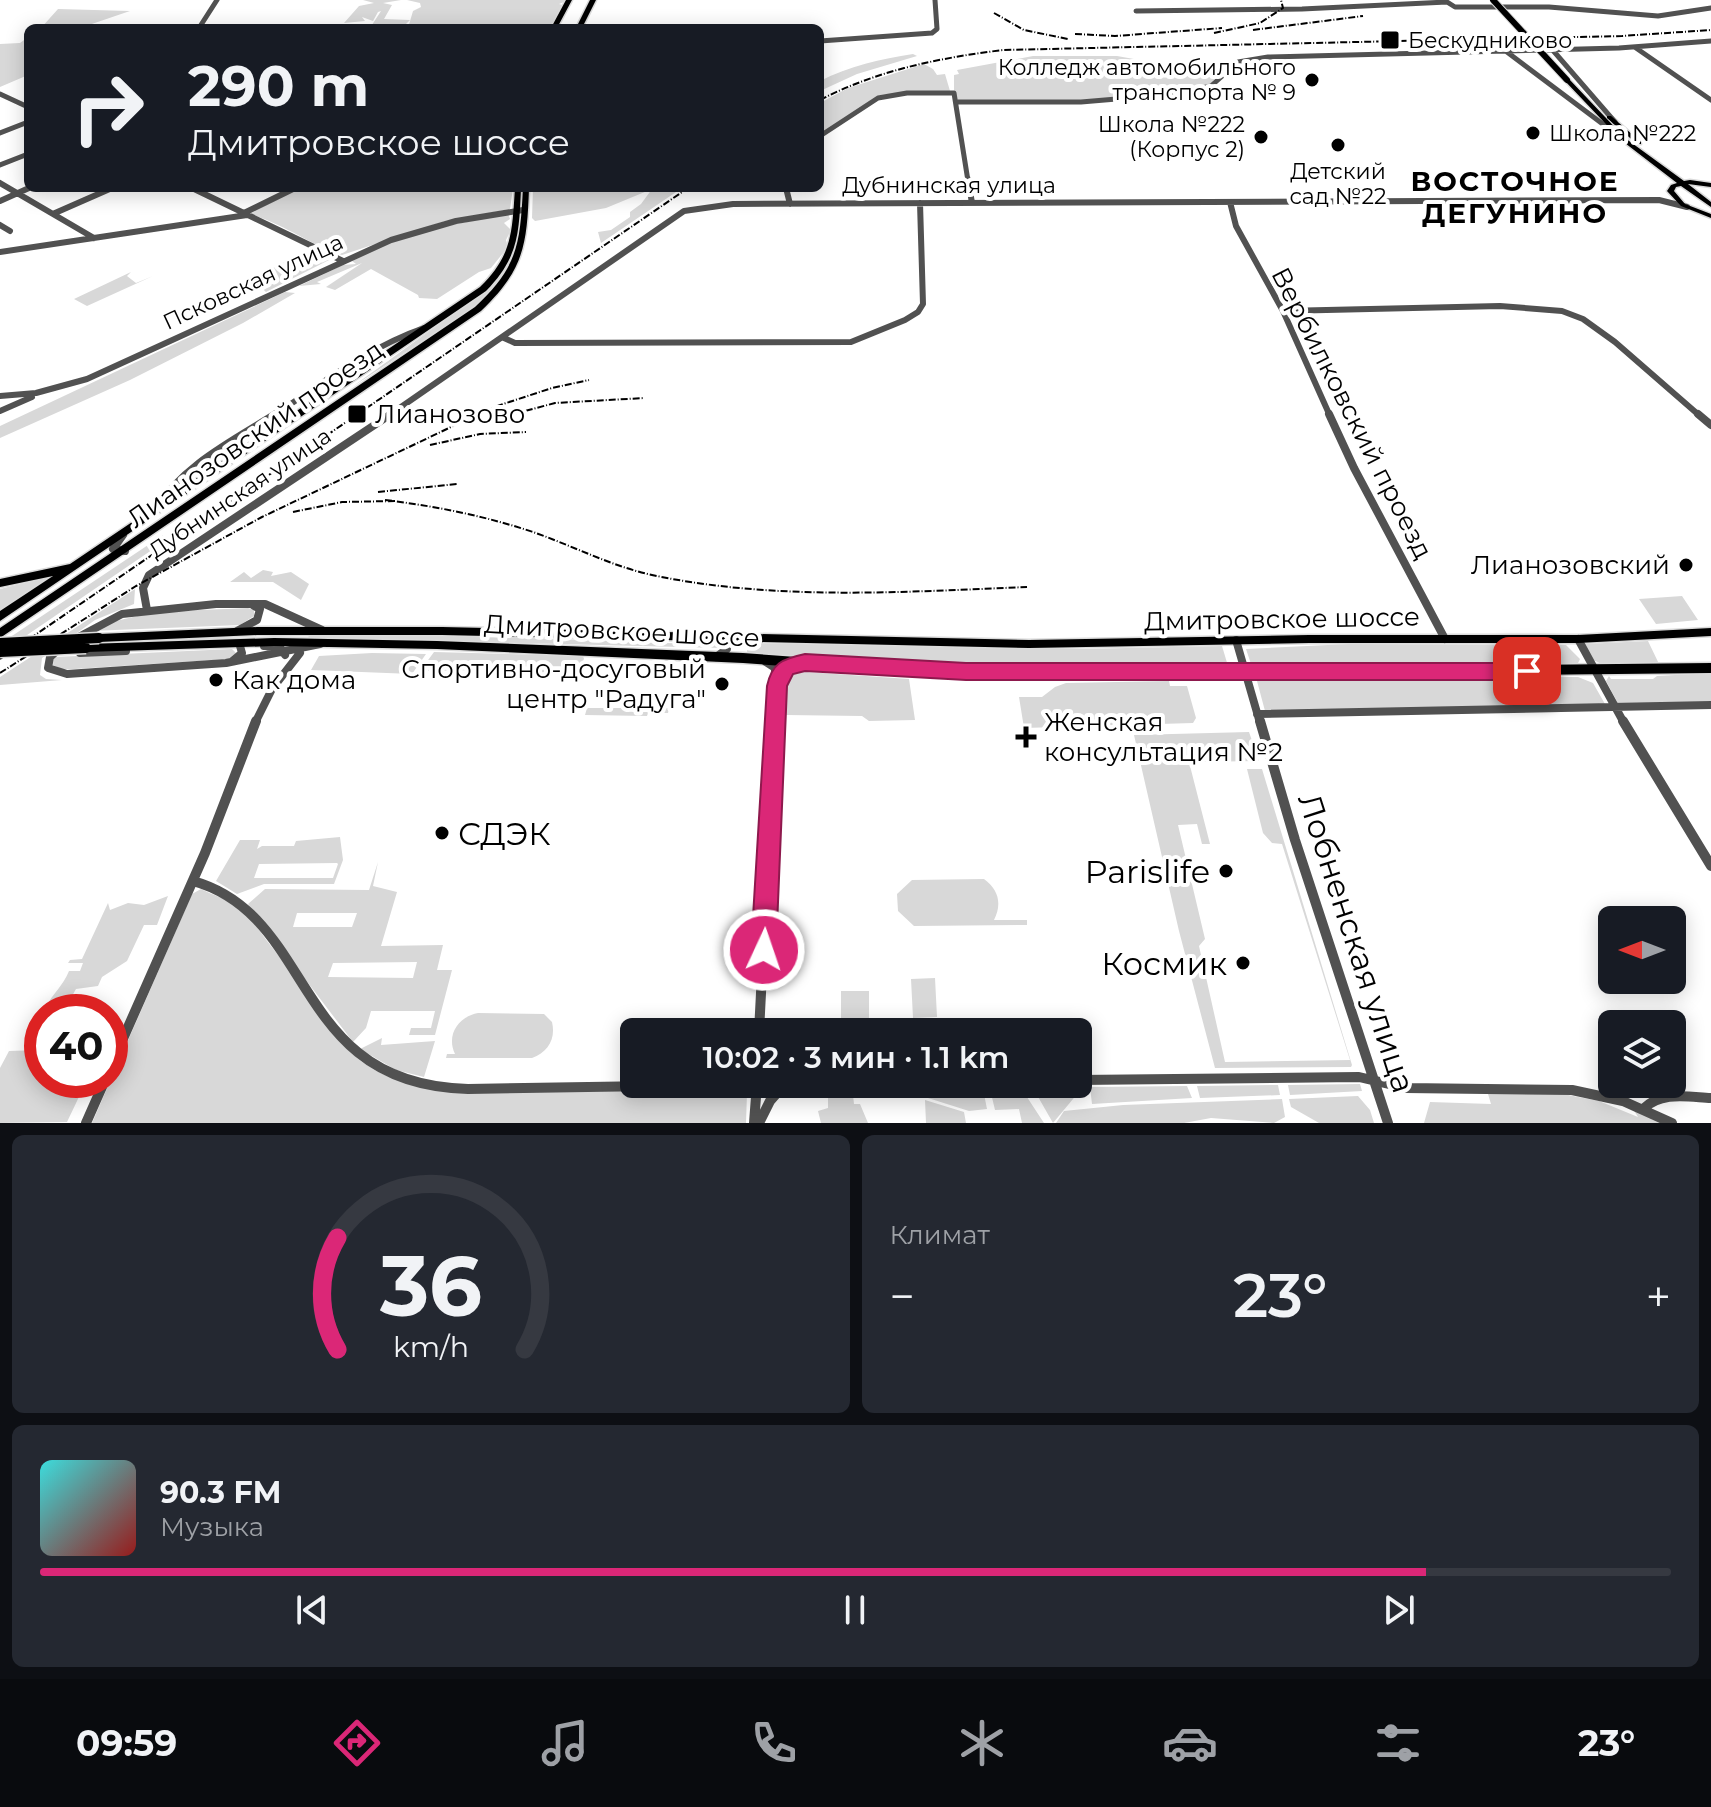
<!DOCTYPE html>
<html lang="ru">
<head>
<meta charset="utf-8">
<style>
	:root { --surface:#171b24; --page:#242831; --text:#f1f3f6; --muted:#9ea1a6; --line:#363941; --accent:#db2777 }
	body { margin:0; font-family:Montserrat,sans-serif; background:var(--page); color:var(--text); height:100vh; display:flex; flex-direction:column; font-size:30px; white-space:nowrap }
	* { box-sizing:border-box; margin:0 }
	p { font-size:26px; color:var(--muted) }
	.icon { flex:none; width:44px; height:44px; fill:none; stroke:currentColor; stroke-width:2; stroke-linecap:round; stroke-linejoin:round }
	.map { position:relative; height:1123px; overflow:hidden }
	.panel { display:flex; flex-direction:column; gap:12px; padding:12px; background:#0d0f14; flex:1 }
	.panel>* { flex:none }
	.top-card { position:absolute; left:24px; top:24px; width:800px; height:168px; border-radius:12px; box-shadow:0 4px 20px #0003; background:#171b24; color:var(--text); overflow:hidden }
	.needle { width:52px; rotate:270deg }
	.fabs { position:absolute; left:1598px; top:906px; display:grid; gap:16px }
	.fabs a { display:grid; place-items:center; width:88px; height:88px; border-radius:12px; background:var(--surface); box-shadow:0 4px 20px #0003; font-size:40px }
	.speed { position:absolute; left:24px; top:994px; display:flex; gap:16px; font-size:40px; font-weight:700; text-align:center }
	.speed>* { display:grid; place-content:center; width:104px; height:104px; border-radius:50%; background:var(--surface); box-shadow:0 4px 20px #0003; line-height:1 }
	.speed .limit { border:12px solid #d22; background:#fff; color:#111 }
	.pin { position:absolute; display:grid; place-items:center; width:68px; height:68px; color:#fff; margin:-34px; border-radius:16px; box-shadow:0 4px 12px #0006 }
	.me { position:absolute; width:88px; margin:-44px; rotate:3deg; stroke-linejoin:round; filter:drop-shadow(0 0 6px #0008) }
	.turn { display:flex; align-items:center; gap:28px; height:168px; padding:0 32px; font-size:36px }
	.turn .icon { width:104px; height:104px; stroke-width:2.5 }
	.turn b { display:block; font-size:56px; line-height:68px }
	.big { font-size:60px; font-weight:600; line-height:1.1 }
	.panel .card { flex:1; display:flex; flex-direction:column; justify-content:center; gap:12px; min-width:0; padding:0 28px; border-radius:12px; background:var(--page) }
	.panel .dial { align-items:center; gap:0 }
	.dial svg { height:208px; overflow:visible; fill:none; stroke:var(--line); stroke-width:7; stroke-linecap:round; text-anchor:middle }
	.dial text { fill:var(--text); stroke:none }
	.song { display:flex; align-items:center; gap:24px }
	.cover { width:96px; height:96px; border-radius:12px; background:linear-gradient(135deg,hsl(180 70% 55%),hsl(0 70% 35%)) }
	.played { height:8px; border-radius:4px; background:linear-gradient(90deg,var(--accent) 85%,var(--line) 85%) }
	.keys { display:flex; justify-content:space-around; direction:ltr }
	.heat { display:flex; justify-content:space-between; align-items:center; font-size:44px; direction:ltr }
	.panel .tiles { flex:1; display:grid; gap:12px; grid-template-columns:1fr 1fr }
	.card:last-child { grid-column:span 2 }
	.trip { position:absolute; left:620px; top:1018px; width:472px; height:80px; border-radius:12px; background:var(--surface); box-shadow:0 4px 20px #0003; font-weight:600; line-height:80px; text-align:center }
	.tabs { display:flex; height:128px; justify-content:space-around; align-items:center; background:#090b0e; color:var(--muted) }
	.tabs .icon { width:56px; height:56px }
	.tabs .on { color:var(--accent) }
	.tabs b { font-size:36px; color:var(--text) }
	.map>svg:first-child { display:block }
</style>
</head>
<body>
<div class="map">
<svg width="1711" height="1123" viewBox="0 0 1711 1123">
	<rect width="100%" height="100%" fill="#fff"/>
	<path fill="#d8d8d8" fill-rule="evenodd" d="M363 0H401L383 3 392 5 384 19 410 20 402 28H370L381 11 378 12 373 21 362 17 365 21 344 23 359 6 374 3Z
		M407 0H569L559 4 566 6 560 10 553 28H408L413 11 421 7 420 3Z
		M58 9 130 11 80 28H41Z
		M28 37V75L0 87V44L20 43Z
		M913 54 917 56 857 74 820 91V81C849 66 881 59 913 54Z
		M1033 56H1117L1179 67 1226 66 1211 83 1203 86C1119 104 1044 101 958 101L954 92V75L959 74 957 70Z
		M924 64 933 69 937 75 945 74 950 91 880 95 820 135V103L848 88Z
		M298 188H513L510 209 445 221 342 255C308 244 286 225 250 214Z
		M533 188H653V189L682 188 601 243 598 232 611 230 630 217V212L641 204 652 189 606 208 535 221 532 218Z
		M508 214 510 219 504 223 511 230 506 240 508 247 491 268 479 272 437 299 419 298 418 295 371 269 335 290 326 287 362 263 317 282 321 284 299 286 343 265 356 264 352 261C400 233 455 224 508 214Z
		M308 251 329 260 266 292 251 278Z
		M511 264 486 297 469 311 352 387 486 290Z
		M131 272 127 276 136 283 153 276 87 306 74 299Z
		M285 292 295 293 243 323 130 380 0 438V426Z
		M163 535 168 539 8 648 0 644Z
		M263 570 273 572 271 576 291 572 309 584 301 600 273 582H230L244 572 251 578Z
		M56 575 0 612V589Z
		M135 589 134 604 95 620 42 658 40 675 46 679 62 680 0 685V677Z
		M1682 596 1698 620 1656 624 1639 599Z
		M248 608 254 610V616L240 625 90 631C139 608 194 611 248 608Z
		M309 635H440L724 645 722 648 308 638Z
		M1648 641 1660 666 1602 664 1593 660 1584 644Z
		M748 643 1079 649 1222 646 1228 666 915 665 747 653Z
		M1349 644 1566 645 1580 659 1577 665 1260 668 1251 664 1246 649Z
		M232 649 236 653 228 659 75 669H61L53 665 54 657Z
		M434 652 582 656 584 658 581 672 535 673V669L420 671Z
		M372 653 426 654 412 674 311 670 319 656Z
		M792 671 909 679 915 720 869 721 862 716 786 715 787 679Z
		M1711 673V702L1619 705 1606 681 1609 676 1611 679H1653L1657 676Z
		M1578 677 1593 683 1605 704 1265 711 1257 681 1263 678Z
		M1169 681 1170 686H1187L1196 718 1193 723 1024 728 1019 697H1042L1055 687 1066 683Z
		M587 708H669L668 713H648L647 716 585 715Z
		M1249 732 1259 761 1189 762 1210 844H1202L1197 824 1178 825 1205 939 1199 946 1225 1062 1350 1060 1282 844 1272 843 1263 833 1247 769H1262L1352 1065 1351 1067 1215 1068 1179 931 1134 735Z
		M340 837 343 860 334 884H264L237 894 216 881 240 840H260L257 849 262 846H294L296 841ZM259 864 337 863 338 864 333 878H254Z
		M378 862 373 886 397 892 381 946 443 945 437 970H452L435 1035H409L411 1028H431L435 1011H371L366 1028 353 1042 248 904 265 889 369 890ZM297 913H357L352 927H293ZM417 962 413 978 328 977 333 963Z
		M984 879C999 890 1002 904 994 920H1027V925L914 926 898 911 897 894 912 880Z
		M201 889C213 895 229 900 240 908 252 917 261 934 271 946 340 1032 338 1083 465 1092L741 1089 747 1093 746 1123H92L192 894Z
		M168 896 157 925H144L127 961 102 977 98 986 76 989 67 1005 46 1007C53 993 63 986 69 971H80L83 963H68L70 960 82 959 108 903 110 910 128 903 144 905Z
		M935 978 937 1017 913 1018 911 979Z
		M841 991H869V1019H841Z
		M478 1013 544 1014 552 1022C556 1039 548 1052 532 1058H446L447 1054H455C446 1035 458 1017 478 1013Z
		M382 1038 381 1045 435 1041 424 1077 396 1070 360 1049Z
		M42 1050V1080H87L67 1122 0 1123V1068L9 1051Z
		M1360 1084 1362 1091 1290 1095 1288 1085Z
		M1278 1085 1280 1095 1200 1098 1197 1086Z
		M1187 1086 1192 1098 1092 1104 1090 1087Z
		M1083 1087 1053 1123 1033 1088Z
		M1021 1088 1044 1123H1022L1019 1109 995 1110 990 1089Z
		M927 1089H983L987 1109 969 1111 928 1098Z
		M1488 1094H1563L1599 1101 1638 1117 1633 1109 1663 1123H1424L1430 1102 1491 1104Z
		M828 1095H853L854 1104H860L868 1123H821L818 1111 828 1108Z
		M1358 1096 1370 1110 1374 1123H1319L1291 1107 1289 1099Z
		M1282 1099 1285 1117 1274 1123 1211 1118 1184 1123H1056L1064 1111 1123 1105Z
		M925 1100 964 1112 966 1123H926Z"/>
	<g fill="none" stroke-linecap="round" stroke-linejoin="round">
		<defs>
			<path id="major" d="M566 0H572L557 28H551Z
				M590 0H596L582 28H576Z
				M1565 79H1569L1625 138 1684 181 1690 180 1711 183V187L1688 184 1711 202V207L1681 186 1676 187 1674 191 1685 204 1711 214V218L1681 206 1667 191 1671 185 1677 183 1621 140 1565 81Z
				M1607 116H1611L1641 142V144H1637L1607 118Z
				M515 188H521C519 233 519 257 486 291L0 621V611L53 576 0 587V579L70 564 480 287C513 255 512 231 515 188Z
				M523 188H529C527 245 524 270 481 311L0 638V628L475 307C518 267 520 244 523 188Z
				M257 627H442L1029 640 1309 635H1578L1711 628V636L1578 643H1309L1029 648 442 635H257L99 642 95 641 94 638 95 635 99 634Z
				M274 638 437 641 743 653 920 666 1262 668 1711 663V673L1262 678 920 676 743 663 437 649 274 646 86 652 82 651 81 648 82 645 86 644Z"/>
		</defs>
		<use href="#major" stroke="#dbdbdb" stroke-width="3"/>
		<path stroke="#515151" stroke-width="5" d="M1136 11 1302 9 1447 2 1455 7H1549L1658 16 1711 8
			M199 28 217 0
			M820 41 932 33 937 29 935 0
			M1550 47 1615 122
			M1636 48 1711 100
			M1503 49 1620 137
			M0 94 28 107
			M956 102H1081L1176 94 1211 86 1238 62 1268 57 1619 48 1711 41
			M0 133 28 122
			M820 136 878 98 907 93H954L968 181
			M0 165 28 154"/>
		<path stroke="#515151" stroke-width="6" d="M968 179 972 203
			M0 183 94 238
			M192 188 343 261
			M786 188 790 204
			M0 201 29 188
			M1230 202 1236 226 1283 311 1330 416
			M55 213 112 188
			M244 213 295 188
			M0 225 10 231
			M0 252 247 215
			M1283 311 1500 306 1562 311 1583 319 1615 342 1700 416
			M504 338 515 343 851 342 905 320 918 312 923 304 920 203
			M0 396 36 393 87 379 391 240 456 221 523 210
			M0 411 32 397
			M273 416C321 384 369 347 424 328
			M388 416 684 211 733 204 1659 200 1687 207"/>
		<path stroke="#515151" stroke-width="8" d="M1329 414 1354 468 1445 639
			M1698 414 1711 425
			M154 512C182 466 231 442 276 414
			M123 535 113 549 125 551
			M147 610 143 588 149 575 391 414
			M237 631 257 620 260 609 254 606
			M1578 639 1624 723
			M73 640 122 614 216 604H265L322 630
			M1236 640 1260 723
			M264 646 280 647 285 655
			M58 650 50 657 48 668 67 674 226 663 320 644
			M80 653 126 651
			M716 657 727 649 726 642 719 638
			M763 660 775 668V723
			M231 662 242 653 240 646
			M778 682 785 668 799 664
			M1257 714 1711 705
			M255 723 272 689 300 653"/>
		<path stroke="#515151" stroke-width="10" d="M1260 721 1295 840 1388 1123
			M1623 721 1711 866
			M193 881C318 916 290 1085 468 1089L782 1084
			M759 1032 775 721
			M110 1068 205 853 256 721
			M1078 1080 1359 1077 1406 1088 1572 1090 1623 1101 1672 1123
			M1643 1109C1661 1091 1688 1097 1711 1098
			M86 1123 105 1080
			M754 1123 757 1084
			M759 1123 770 1101 785 1084"/>
		<use href="#major" fill="#000" fill-rule="evenodd"/>
		<path stroke="#000" stroke-width="2" stroke-dasharray="7 2 1 2" stroke-linecap="butt" d="M994 13 1024 30 1068 39
			M1253 30 1363 16
			M1214 33 1260 23 1283 8 1281 0
			M1075 34 1115 36 1222 28
			M820 100C878 70 939 58 1003 50L1622 36 1711 30
			M491 420 555 403 644 398
			M430 445 480 434 526 432
			M378 492 457 484
			M385 500C435 506 485 516 533 532 573 546 611 566 652 575 775 601 903 592 1027 587
			M293 512 342 502 396 501
			M0 659 688 188
			M0 673 136 586 262 517 491 408 552 388 589 380"/>
		<defs>
			<path id="major-bridge-far1" d="M1493 0 1567 80"/>
			<path id="major-bridge" d="M0 643 99 638
				M0 652 86 648"/>
		</defs>
		<use href="#major-bridge-far1" stroke="#dbdbdb" stroke-width="8" stroke-linecap="butt"/>
		<use href="#major-bridge" stroke="#dbdbdb" stroke-width="13" stroke-linecap="butt"/>
		<use href="#major-bridge-far1" stroke="#000" stroke-width="6"/>
		<use href="#major-bridge" stroke="#000" stroke-width="10"/>
	</g>
	<path fill="#db2777" stroke="#8e194d" stroke-width="2" d="M805 654 966 663H1527L1534 665 1537 671 1534 677 1527 680H966L805 671 793 674 787 686 776 950 772 958 764 962 755 958 751 950 767 686C772 663 782 659 805 654Z"/>
	<g fill="#000" stroke="#fff" stroke-width="3">
		<rect x="1380" y="30" width="20" height="20" rx="4"/>
		<circle cx="1312" cy="80" r="8"/>
		<circle cx="1533" cy="133" r="8"/>
		<circle cx="1261" cy="137" r="8"/>
		<circle cx="1338" cy="145" r="8"/>
		<rect x="347" y="404" width="20" height="20" rx="4"/>
		<circle cx="1686" cy="565" r="8"/>
		<circle cx="216" cy="680" r="8"/>
		<circle cx="722" cy="684" r="8"/>
		<path d="M1022 725h8v8h8v8h-8v8h-8v-8h-8v-8h8z"/>
		<circle cx="442" cy="833" r="8"/>
		<circle cx="1226" cy="871" r="8"/>
		<circle cx="1243" cy="963" r="8"/>
	</g>
	<g text-anchor="middle" dominant-baseline="central" stroke-width="8" stroke-linejoin="round" paint-order="stroke">
		<g font-size="22" fill="#000" stroke="#fff" text-anchor="start">
			<text x="1408" y="40">Бескудниково</text>
			<text x="1296" y="67" text-anchor="end">Колледж автомобильного<tspan x="1296" dy="25">транспорта № 9</tspan></text>
			<text x="1245" y="124" text-anchor="end">Школа №222<tspan x="1245" dy="25">(Корпус 2)</tspan></text>
			<text x="1549" y="133">Школа №222</text>
			<text x="1338" y="171" text-anchor="middle">Детский<tspan x="1338" dy="25">сад №22</tspan></text>
		</g>
		<g font-size="22" fill="#000" stroke="#fff">
			<text x="949" y="185">Дубнинская улица</text>
			<text transform="translate(253 282) rotate(-25)">Псковская улица</text>
			<text transform="translate(240 493) rotate(-34)">Дубнинская улица</text>
		</g>
		<g font-size="26" fill="#000" stroke="#fff">
			<text transform="translate(1352 413) rotate(63)">Вербилковский проезд</text>
			<text transform="translate(255 434) rotate(-35)">Лианозовский проезд</text>
			<text transform="translate(1282 619) rotate(-1)">Дмитровское шоссе</text>
			<text transform="translate(622 631) rotate(3)">Дмитровское шоссе</text>
		</g>
		<g font-size="26" fill="#000" stroke="#fff" text-anchor="start">
			<text x="375" y="414">Лианозово</text>
			<text x="1670" y="565" text-anchor="end">Лианозовский</text>
			<text x="706" y="669" text-anchor="end">Спортивно-досуговый<tspan x="706" dy="30">центр "Радуга"</tspan></text>
			<text x="232" y="680">Как дома</text>
			<text x="1044" y="722">Женская<tspan x="1044" dy="30">консультация №2</tspan></text>
		</g>
		<g font-size="28" font-weight="bold" letter-spacing="2" fill="#000" stroke="#fff">
			<text x="1515" y="181">ВОСТОЧНОЕ<tspan x="1515" dy="32">ДЕГУНИНО</tspan></text>
		</g>
		<g font-size="32" fill="#000" stroke="#fff" text-anchor="end">
			<text x="458" y="833" text-anchor="start">СДЭК</text>
			<text x="1210" y="871">Parislife</text>
			<text x="1227" y="963">Космик</text>
		</g>
		<g font-size="32" fill="#000" stroke="#fff">
			<text transform="translate(1357 943) rotate(72)">Лобненская улица</text>
		</g>
	</g>
</svg>
<div class="fabs">
<a><svg class="needle" viewBox="-14 -14 28 28"><path d="M0-13l5 13h-10z" fill="#e53935"/><path d="M0 13l5-13h-10z" fill="#9ea1a6"/></svg></a>
<a><svg class="icon" aria-label="layers" viewBox="0 0 24 24"><path d="M12 4l9 5-9 5-9-5zM3 14l9 5 9-5"/></svg></a>
</div>
<div class="speed"><div class="limit">40</div></div>
<div class="pin" style="left:1527px;top:671px;background:#d93025"><svg class="icon" aria-label="arrive" viewBox="0 0 24 24"><path d="M6 21V4h12l-3 4 3 4H6"/></svg></div>
<svg class="me" style="left:764px;top:950px" viewBox="-20 -20 40 40"><circle r="17" fill="#db2777" stroke="#fff" stroke-width="3"/><path d="M0-11L8 9 0 5-8 9z" fill="#fff"/></svg>
<div class="trip">10:02 · 3 мин · 1.1 km</div>
<div class="top-card">
<div class="turn"><svg class="icon" aria-label="right" viewBox="0 0 24 24"><path d="M7 20v-9h11M14 6l5 5-5 5"/></svg><div><b>290 m</b>Дмитровское шоссе</div></div>
</div>
</div>
<section class="panel">
<div class="tiles">
<div class="card dial"><svg viewBox="0 0 100 80">
<path d="M14 69A42 42 0 1 1 86 69"/>
<path d="M14 69A42 42 0 0 1 14 26" stroke="#db2777"/>
<text x="50" y="56" font-size="32" font-weight="700">36</text>
<text x="50" y="72" font-size="11">km/h</text>
</svg></div>
<div class="card"><p>Климат</p>
<div class="heat"><a>−</a><b class="big">23°</b><a>+</a></div>
</div>
<div class="card">
<div class="song"><i class="cover"></i><div><b>90.3 FM</b><p>Музыка</p></div></div>
<div class="played"></div>
<div class="keys"><svg class="icon" aria-label="previous" viewBox="0 0 24 24"><path d="M18 5L8 12l10 7zM5 5v14"/></svg><svg class="icon" aria-label="pause" viewBox="0 0 24 24"><path d="M8 5v14M16 5v14"/></svg><svg class="icon" aria-label="next" viewBox="0 0 24 24"><path d="M6 5l10 7-10 7zM19 5v14"/></svg></div>
</div>
</div>
</section>
<nav class="tabs">
<b>09:59</b>
<svg class="icon on" aria-label="directions" viewBox="0 0 24 24"><path d="M12 3l9 9-9 9-9-9zM9 14v-3h6M13 9l2 2-2 2"/></svg>
<svg class="icon" aria-label="music" viewBox="0 0 24 24"><path d="M9 18V5l10-2v13"/><circle cx="6" cy="18" r="3"/><circle cx="16" cy="16" r="3"/></svg>
<svg class="icon" aria-label="phone" viewBox="0 0 24 24"><path d="M5 4h4l2 5-3 2q2 4 5 5l2-3 5 2v4C11 20 4 13 5 4z"/></svg>
<svg class="icon" aria-label="climate" viewBox="0 0 24 24"><path d="M12 3v18M4 7l16 10M4 17L20 7"/></svg>
<svg class="icon" aria-label="car" viewBox="0 0 24 24"><path d="M5 17H2v-5l4-1 3-4h7l3 4 3 1v5h-3M9 17h6M6 11h13"/><circle cx="7" cy="17" r="2"/><circle cx="17" cy="17" r="2"/></svg>
<svg class="icon" aria-label="filters" viewBox="0 0 24 24"><path d="M4 7h16M4 17h16"/><circle cx="9" cy="7" r="2"/><circle cx="15" cy="17" r="2"/></svg>
<b>23°</b>
</nav>
</body>
</html>
